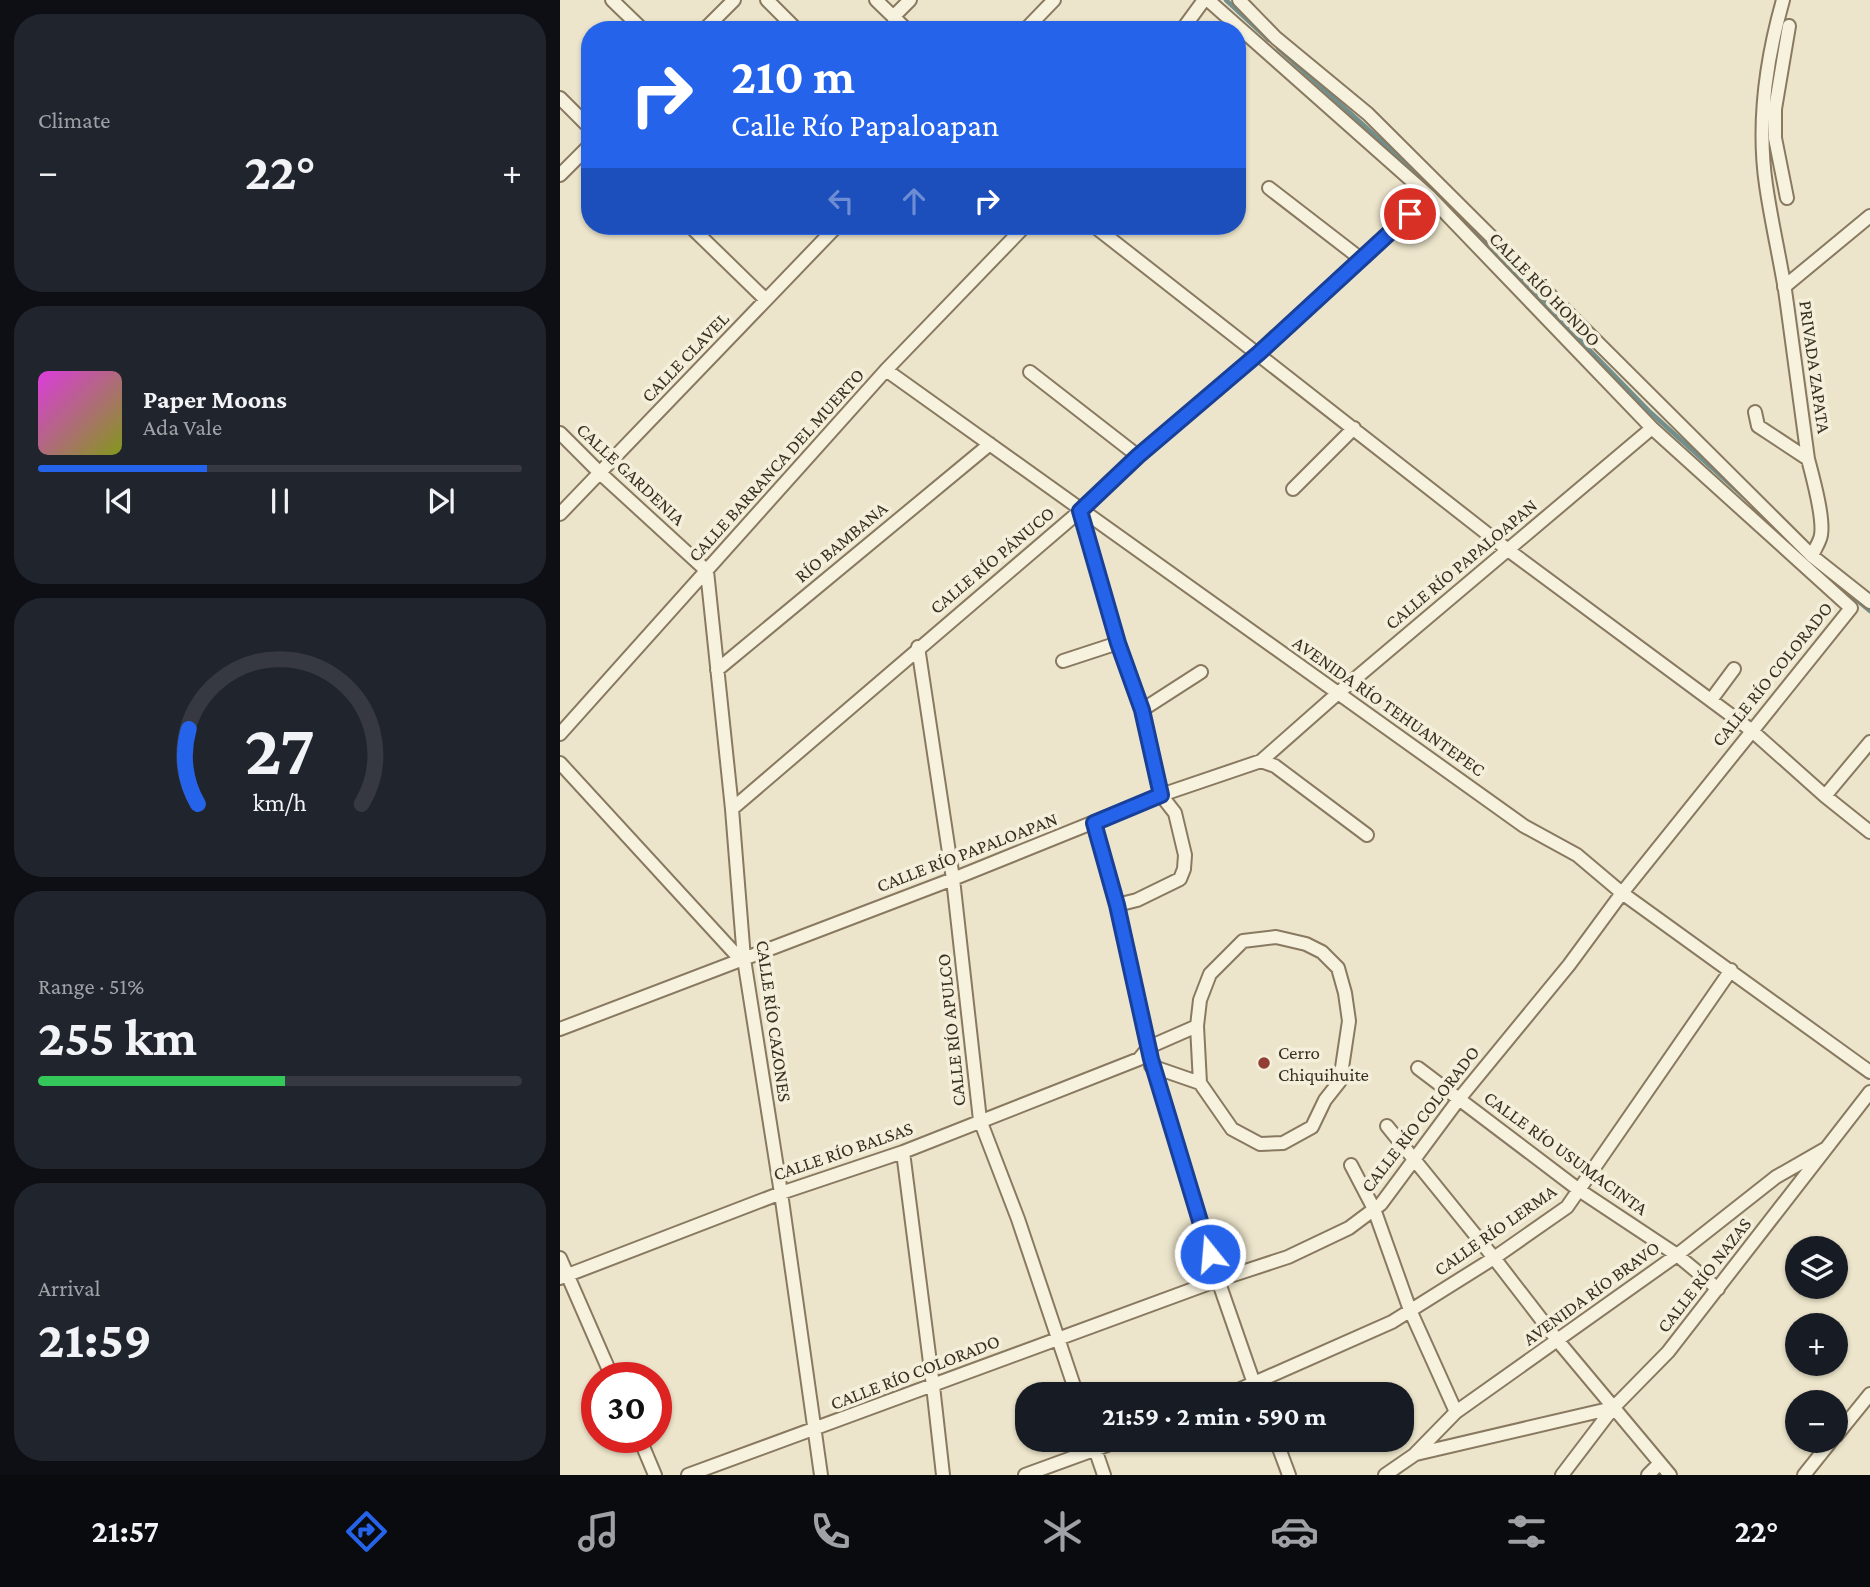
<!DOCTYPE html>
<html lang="en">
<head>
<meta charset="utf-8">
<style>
	:root { --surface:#171b24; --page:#20242c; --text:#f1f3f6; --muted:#9ea1a6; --line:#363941; --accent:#2563eb }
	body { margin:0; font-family:"Crimson Pro",serif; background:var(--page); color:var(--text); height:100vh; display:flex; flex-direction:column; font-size:26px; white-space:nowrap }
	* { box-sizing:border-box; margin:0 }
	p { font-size:23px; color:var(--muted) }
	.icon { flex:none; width:38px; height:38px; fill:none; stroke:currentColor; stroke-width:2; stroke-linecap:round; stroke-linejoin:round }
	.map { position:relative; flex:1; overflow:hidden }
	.sheet { display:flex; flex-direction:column; gap:14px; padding:14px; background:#0d0f14; width:560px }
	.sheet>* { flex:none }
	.hud { position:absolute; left:21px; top:21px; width:665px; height:214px; border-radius:28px; box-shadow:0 2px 5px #0004; background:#2563eb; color:#fff; overflow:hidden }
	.buttons { position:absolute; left:1225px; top:1236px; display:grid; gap:14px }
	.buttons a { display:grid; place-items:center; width:63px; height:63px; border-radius:50%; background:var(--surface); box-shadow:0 2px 5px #0004; font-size:35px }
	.speed { position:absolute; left:21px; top:1362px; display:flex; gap:14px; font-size:35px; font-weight:700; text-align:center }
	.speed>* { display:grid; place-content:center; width:91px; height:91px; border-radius:50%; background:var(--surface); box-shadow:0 2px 5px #0004; line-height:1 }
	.speed .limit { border:10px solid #d22; background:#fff; color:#111 }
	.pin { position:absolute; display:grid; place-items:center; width:60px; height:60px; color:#fff; margin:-30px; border:4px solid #fff; border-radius:50%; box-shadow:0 2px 7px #0007 }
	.me { position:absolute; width:77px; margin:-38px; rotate:343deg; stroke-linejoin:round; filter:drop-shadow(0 0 5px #0008) }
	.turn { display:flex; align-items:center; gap:24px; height:147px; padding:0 35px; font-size:32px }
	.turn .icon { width:91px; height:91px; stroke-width:2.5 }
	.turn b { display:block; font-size:49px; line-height:60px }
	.lanes { display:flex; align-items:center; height:66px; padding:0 35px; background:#0003; justify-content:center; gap:35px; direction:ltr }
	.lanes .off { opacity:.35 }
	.big { font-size:52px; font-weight:700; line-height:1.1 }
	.sheet .widget { flex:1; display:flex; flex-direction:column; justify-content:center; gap:10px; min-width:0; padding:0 24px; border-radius:28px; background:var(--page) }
	.sheet .dial { align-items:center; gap:0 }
	.dial svg { height:182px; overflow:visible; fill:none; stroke:var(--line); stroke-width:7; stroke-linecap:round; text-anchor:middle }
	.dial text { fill:var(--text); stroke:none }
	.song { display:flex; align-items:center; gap:21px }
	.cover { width:84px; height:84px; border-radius:10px; background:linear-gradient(135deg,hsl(300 70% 55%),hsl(70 70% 35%)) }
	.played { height:7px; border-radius:4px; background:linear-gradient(90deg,var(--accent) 35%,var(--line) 35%) }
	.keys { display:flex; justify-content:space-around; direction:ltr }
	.heat { display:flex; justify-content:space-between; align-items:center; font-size:38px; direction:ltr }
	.charge { height:10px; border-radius:5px; background:linear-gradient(90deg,#34c759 51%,var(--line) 0) }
	.trip { position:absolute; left:455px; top:1382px; width:399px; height:70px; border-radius:28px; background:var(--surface); box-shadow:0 2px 5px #0004; font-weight:700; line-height:70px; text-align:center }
	.tabs { display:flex; height:112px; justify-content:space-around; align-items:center; background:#090b0e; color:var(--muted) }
	.tabs .icon { width:49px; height:49px }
	.tabs .selected { color:var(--accent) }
	.tabs b { font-size:32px; color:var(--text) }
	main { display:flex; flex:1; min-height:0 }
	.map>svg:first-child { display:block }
</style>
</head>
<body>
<main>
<section class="sheet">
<div class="widget"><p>Climate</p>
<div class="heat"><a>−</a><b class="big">22°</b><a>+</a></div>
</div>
<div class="widget">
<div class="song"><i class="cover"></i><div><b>Paper Moons</b><p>Ada Vale</p></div></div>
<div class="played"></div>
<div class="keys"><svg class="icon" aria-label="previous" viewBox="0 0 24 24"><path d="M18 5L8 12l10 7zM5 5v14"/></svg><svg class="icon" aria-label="pause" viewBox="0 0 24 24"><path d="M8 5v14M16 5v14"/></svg><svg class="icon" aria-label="next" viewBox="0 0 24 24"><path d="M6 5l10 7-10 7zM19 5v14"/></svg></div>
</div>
<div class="widget dial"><svg viewBox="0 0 100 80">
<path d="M14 69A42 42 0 1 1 86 69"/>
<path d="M14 69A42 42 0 0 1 10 36" stroke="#2563eb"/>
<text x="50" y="56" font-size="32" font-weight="700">27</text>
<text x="50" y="72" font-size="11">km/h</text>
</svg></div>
<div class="widget"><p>Range · 51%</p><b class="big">255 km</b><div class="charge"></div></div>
<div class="widget"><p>Arrival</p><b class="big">21:59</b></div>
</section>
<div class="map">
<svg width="1310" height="1475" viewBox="0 0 1310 1475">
	<rect width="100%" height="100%" fill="#ece5cb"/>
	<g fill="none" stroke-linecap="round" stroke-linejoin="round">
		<path stroke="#728f8b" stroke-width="4.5" d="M666 0 709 40
			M718 48 860 176 1090 412 1191 503
			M1276 583 1310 611"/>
		<defs>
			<path id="street" d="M52 0 83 30
				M207 0 237 30
				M316 0 347 30
				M679 0 716 38 808 114 1252 556 1310 602
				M1223 0C1206 60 1197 123 1206 185 1211 220 1219 254 1225 290 1233 346 1240 402 1248 459 1253 478 1264 517 1261 535 1260 542 1254 550 1252 556
				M333 17 350 0
				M144 30 174 0
				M465 30 494 0
				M622 30 644 0
				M0 98 30 128
				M0 175 30 145
				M709 188 801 259
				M1227 198 1215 138V109L1229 26
				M130 226 206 300
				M534 226 948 550 1191 730 1265 796 1310 832
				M1224 287 1310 216
				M326 370 964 826 1017 855 1062 893 1310 1072
				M470 372 578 456
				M1195 412 1198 426 1248 459
				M0 433 40 473 147 571 172 809 184 959 221 1193 261 1475
				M733 489 794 428
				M520 511 558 643 582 710 601 795 615 813 625 855 624 869 620 879 577 900 557 905
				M0 514 277 226
				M358 647 393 879 420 1120 458 1219 517 1395
				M503 661 558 643
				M157 670 430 444
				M1151 700 1174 669
				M582 710 641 672
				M0 734 326 370 465 226
				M701 761 715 766 807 835
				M0 763 181 960
				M1265 796 1310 742
				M172 809 520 511 578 456 699 353 869 196
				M534 823 557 905 591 1059 658 1280 698 1395
				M716 937 746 944 762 952 778 968 785 993 789 1021 780 1081 765 1100 752 1127 723 1143 700 1144 672 1129 640 1083 637 1026 640 1000 650 974 683 941Z
				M0 1029 393 879 601 795 701 761 777 694 1092 428
				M591 1066 640 1083
				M858 1068 1019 1190 1117 1255 1158 1289
				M827 1126 934 1258 998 1341 1110 1475
				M343 1152 373 1386 383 1475
				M791 1165 814 1209 850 1310 896 1412
				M0 1258 52 1377
				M0 1278 221 1193 343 1152 579 1059 589 1047 637 1026
				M667 1395 832 1322 934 1258 1007 1207 1171 970
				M1276 1436 1310 1394
				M79 1437 95 1475
				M532 1440 544 1475
				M716 1440 729 1475
				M856 1454 1053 1408
				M128 1475 658 1280 728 1257 789 1228 821 1204 899 1099 1009 965 1062 893 1291 608 1092 428 869 196 648 0
				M465 1475 561 1440
				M825 1475 854 1455 896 1412 1117 1255 1216 1177 1265 1149
				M1002 1475 1053 1408 1108 1352 1310 1092
				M1088 1475 1100 1463
				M1244 1475 1272 1440"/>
		</defs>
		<use href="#street" stroke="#887960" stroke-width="16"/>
		<use href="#street" stroke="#f7f2de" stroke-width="12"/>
	</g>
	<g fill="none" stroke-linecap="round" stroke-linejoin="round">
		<defs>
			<path id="route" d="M650 1254 591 1059 557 905 534 823 601 795 582 710 558 643 520 511 578 456 699 353 850 214"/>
		</defs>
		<use href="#route" stroke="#184099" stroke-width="18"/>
		<use href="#route" stroke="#2563eb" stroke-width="12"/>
	</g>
	<circle fill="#923e35" stroke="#f4efda" stroke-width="2.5" cx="704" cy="1063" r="7"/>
	<g text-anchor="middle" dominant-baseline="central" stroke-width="7" stroke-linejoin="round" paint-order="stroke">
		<g font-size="19" fill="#393022" stroke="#f4efda">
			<text transform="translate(985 289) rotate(46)">CALLE RÍO HONDO</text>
			<text transform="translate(125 357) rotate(-46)">CALLE CLAVEL</text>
			<text transform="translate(1255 367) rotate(82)">PRIVADA ZAPATA</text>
			<text transform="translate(216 465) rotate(-48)">CALLE BARRANCA DEL MUERTO</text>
			<text transform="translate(71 474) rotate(43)">CALLE GARDENIA</text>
			<text transform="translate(281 542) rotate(-40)">RÍO BAMBANA</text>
			<text transform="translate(432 560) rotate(-40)">CALLE RÍO PÁNUCO</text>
			<text transform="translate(901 564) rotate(-40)">CALLE RÍO PAPALOAPAN</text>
			<text transform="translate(1212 674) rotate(-51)">CALLE RÍO COLORADO</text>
			<text transform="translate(829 706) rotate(35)">AVENIDA RÍO TEHUANTEPEC</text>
			<text transform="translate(407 852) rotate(-21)">CALLE RÍO PAPALOAPAN</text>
			<text transform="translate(214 1021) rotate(82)">CALLE RÍO CAZONES</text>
			<text transform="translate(391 1030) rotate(-96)">CALLE RÍO APULCO</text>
			<text transform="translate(860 1119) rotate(-52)">CALLE RÍO COLORADO</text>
			<text transform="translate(283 1151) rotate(-19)">CALLE RÍO BALSAS</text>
			<text transform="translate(1006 1153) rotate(36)">CALLE RÍO USUMACINTA</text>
			<text transform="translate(935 1230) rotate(-35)">CALLE RÍO LERMA</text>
			<text transform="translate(1144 1275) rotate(-52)">CALLE RÍO NAZAS</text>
			<text transform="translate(1031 1293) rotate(-36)">AVENIDA RÍO BRAVO</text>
			<text transform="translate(355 1372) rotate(-21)">CALLE RÍO COLORADO</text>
		</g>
		<g font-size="19" fill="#393022" stroke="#f4efda" text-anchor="start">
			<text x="718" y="1052">Cerro<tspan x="718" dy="22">Chiquihuite</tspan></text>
		</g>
	</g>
</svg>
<div class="buttons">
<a><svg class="icon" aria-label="layers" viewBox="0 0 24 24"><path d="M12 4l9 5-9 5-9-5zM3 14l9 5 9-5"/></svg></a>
<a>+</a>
<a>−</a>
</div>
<div class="speed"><div class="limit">30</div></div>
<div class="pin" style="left:850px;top:214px;background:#d93025"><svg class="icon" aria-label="arrive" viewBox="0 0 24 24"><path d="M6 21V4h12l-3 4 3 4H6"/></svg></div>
<svg class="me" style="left:650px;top:1254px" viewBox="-20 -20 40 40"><circle r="17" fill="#2563eb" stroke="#fff" stroke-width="3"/><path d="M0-11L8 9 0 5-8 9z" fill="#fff"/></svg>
<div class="trip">21:59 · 2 min · 590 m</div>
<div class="hud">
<div class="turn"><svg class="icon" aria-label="right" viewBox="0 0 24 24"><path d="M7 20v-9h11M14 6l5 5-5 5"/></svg><div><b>210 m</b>Calle Río Papaloapan</div></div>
<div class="lanes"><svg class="icon off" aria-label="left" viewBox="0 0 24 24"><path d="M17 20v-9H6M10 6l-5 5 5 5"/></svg><svg class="icon off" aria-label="ahead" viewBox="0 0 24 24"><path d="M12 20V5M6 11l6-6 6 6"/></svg><svg class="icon" aria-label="right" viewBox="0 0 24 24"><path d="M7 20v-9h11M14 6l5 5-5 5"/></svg></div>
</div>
</div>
</main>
<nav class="tabs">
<b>21:57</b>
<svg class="icon selected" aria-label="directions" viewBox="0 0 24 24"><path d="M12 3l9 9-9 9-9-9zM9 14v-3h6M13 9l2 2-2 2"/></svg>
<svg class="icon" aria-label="music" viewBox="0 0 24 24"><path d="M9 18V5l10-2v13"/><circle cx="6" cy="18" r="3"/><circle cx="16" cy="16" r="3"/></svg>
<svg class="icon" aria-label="phone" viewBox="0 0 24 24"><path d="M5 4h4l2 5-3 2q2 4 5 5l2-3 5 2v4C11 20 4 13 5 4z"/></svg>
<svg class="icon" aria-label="climate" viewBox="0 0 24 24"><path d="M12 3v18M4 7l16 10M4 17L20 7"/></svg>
<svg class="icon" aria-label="car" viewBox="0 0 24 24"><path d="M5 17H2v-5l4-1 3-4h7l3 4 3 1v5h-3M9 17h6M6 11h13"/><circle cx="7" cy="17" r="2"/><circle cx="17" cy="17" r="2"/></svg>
<svg class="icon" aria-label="filters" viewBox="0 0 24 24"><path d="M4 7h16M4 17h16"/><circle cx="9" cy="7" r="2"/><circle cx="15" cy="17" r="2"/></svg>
<b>22°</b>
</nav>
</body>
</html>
